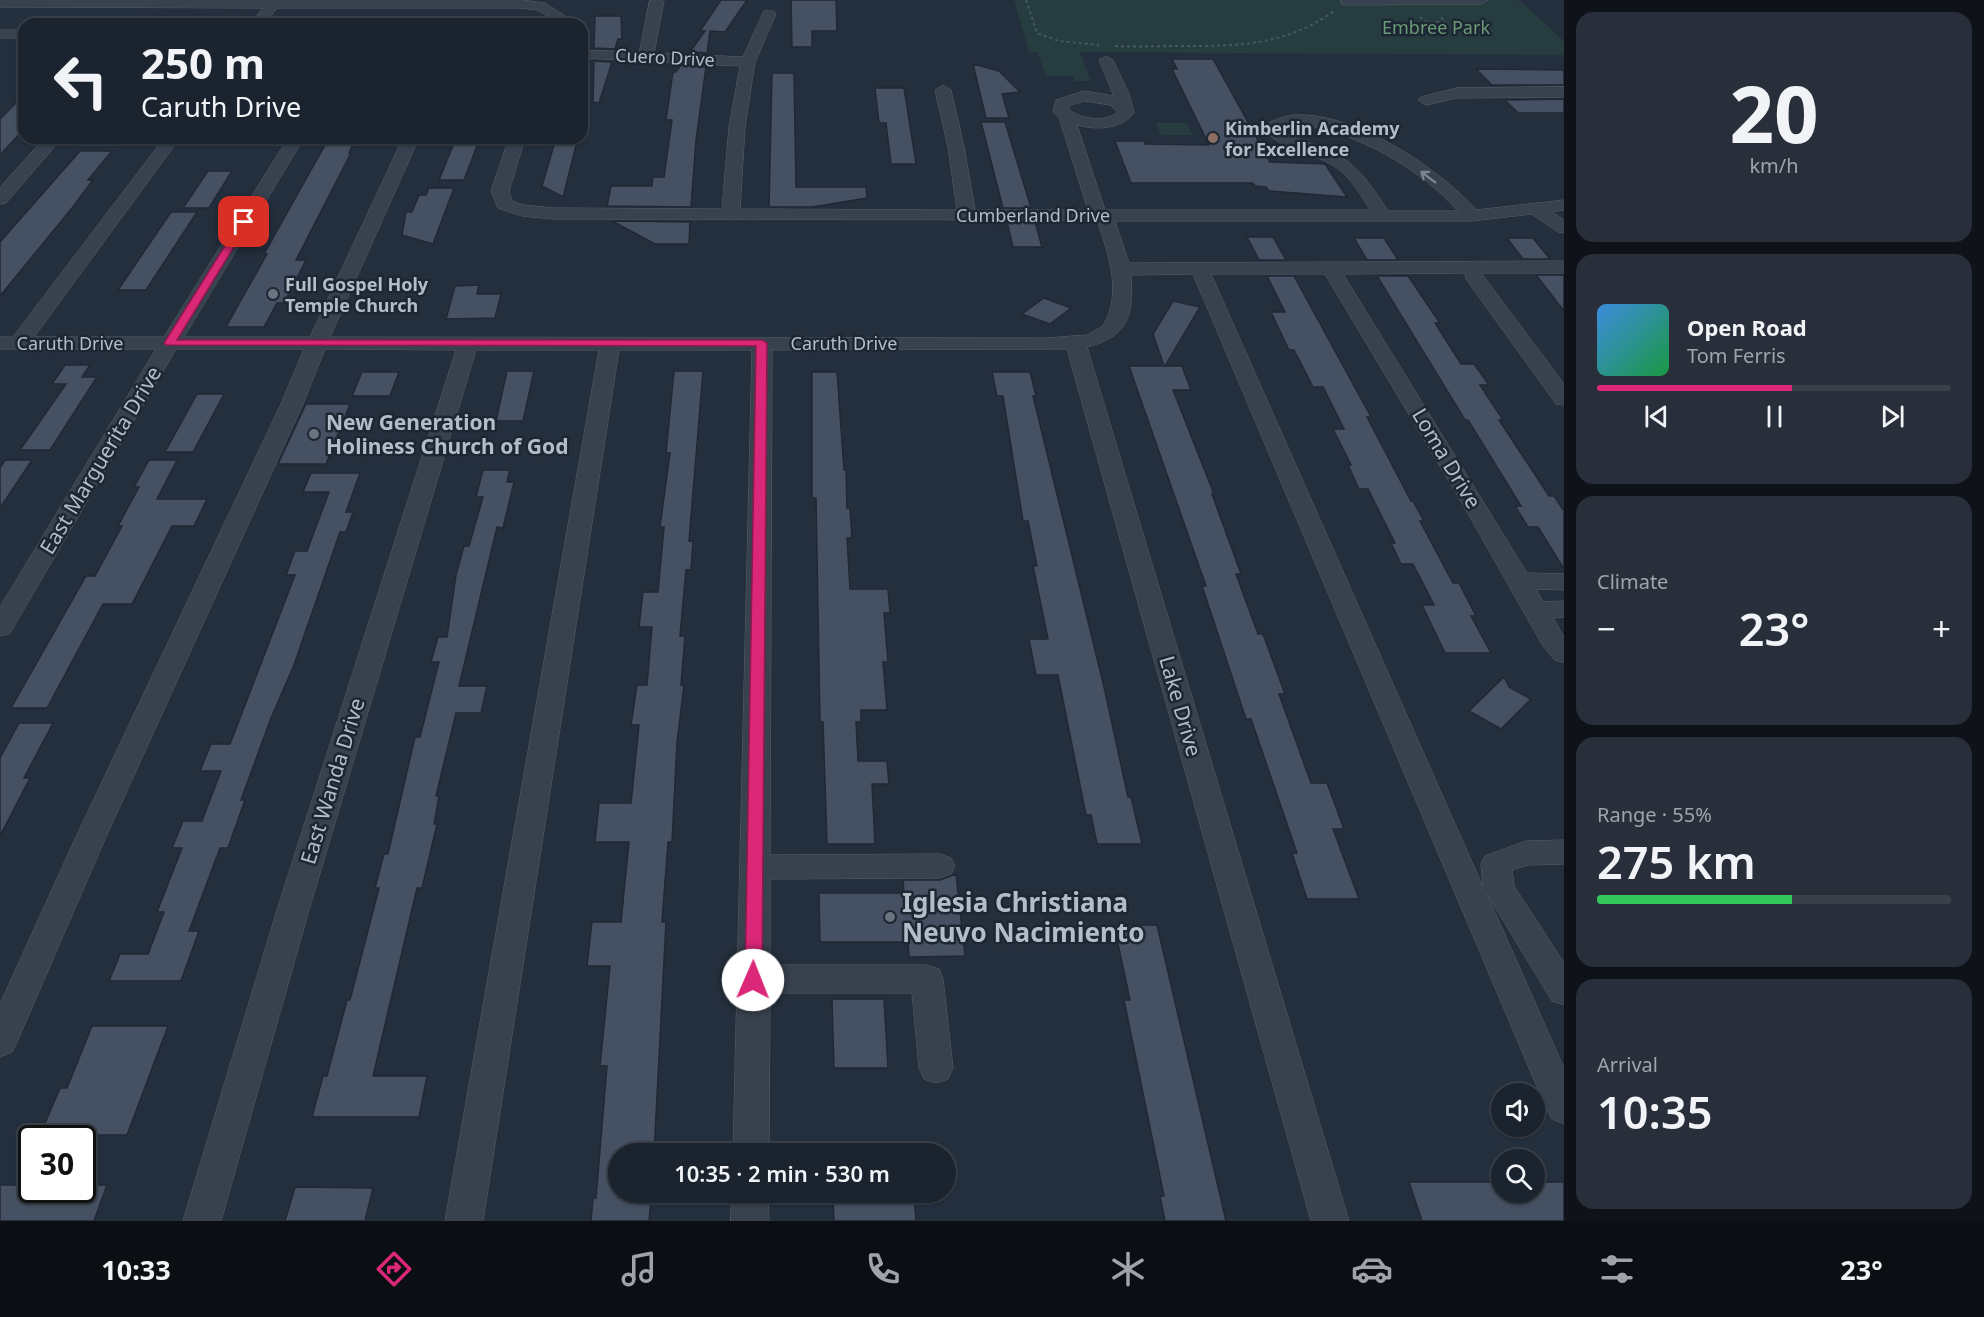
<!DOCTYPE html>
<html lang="en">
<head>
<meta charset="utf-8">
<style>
	:root { --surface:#1b232e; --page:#282f3a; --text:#f1f3f6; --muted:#a0a4aa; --line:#39404a; --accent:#db2777 }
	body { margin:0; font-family:"Noto Sans",sans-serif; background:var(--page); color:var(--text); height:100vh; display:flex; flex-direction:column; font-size:22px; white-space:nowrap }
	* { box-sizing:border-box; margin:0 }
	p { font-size:20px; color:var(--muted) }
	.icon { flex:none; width:33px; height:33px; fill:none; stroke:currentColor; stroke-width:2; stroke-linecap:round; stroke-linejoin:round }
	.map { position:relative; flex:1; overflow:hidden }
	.side { display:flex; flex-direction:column; gap:12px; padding:12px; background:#0f1319; width:420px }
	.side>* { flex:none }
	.top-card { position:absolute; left:18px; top:18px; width:570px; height:126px; border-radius:18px; box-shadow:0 2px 4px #0004,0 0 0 2px var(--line); background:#1b232e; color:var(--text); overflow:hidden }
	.fabs { position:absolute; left:1491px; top:1083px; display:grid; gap:12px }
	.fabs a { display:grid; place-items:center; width:54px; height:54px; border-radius:50%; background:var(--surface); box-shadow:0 2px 4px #0004,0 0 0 2px var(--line); font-size:30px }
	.speed { position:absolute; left:18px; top:1125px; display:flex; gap:12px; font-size:30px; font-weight:700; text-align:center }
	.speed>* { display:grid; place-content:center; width:78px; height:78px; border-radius:50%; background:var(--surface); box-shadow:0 2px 4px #0004,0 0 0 2px var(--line); line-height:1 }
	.speed .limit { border:3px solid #111; border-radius:9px; background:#fff; color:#111 }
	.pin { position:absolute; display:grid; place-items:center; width:51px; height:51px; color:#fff; margin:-26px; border-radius:12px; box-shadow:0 3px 9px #0006 }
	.me { position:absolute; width:66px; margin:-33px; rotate:1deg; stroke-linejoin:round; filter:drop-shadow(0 0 4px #0008) }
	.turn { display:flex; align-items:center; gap:21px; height:126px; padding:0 24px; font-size:27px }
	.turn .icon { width:78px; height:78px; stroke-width:2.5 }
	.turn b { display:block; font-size:42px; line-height:51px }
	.big { font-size:45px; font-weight:600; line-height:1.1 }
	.side .tile { flex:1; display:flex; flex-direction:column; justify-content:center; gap:9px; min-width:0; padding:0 21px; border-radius:18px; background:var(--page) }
	.side .dial { align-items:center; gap:0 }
	.dial b { font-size:78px; line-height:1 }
	.song { display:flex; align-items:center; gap:18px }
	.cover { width:72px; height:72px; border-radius:9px; background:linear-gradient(135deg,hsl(210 70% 55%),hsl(140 70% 35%)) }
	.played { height:6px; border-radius:3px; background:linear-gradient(90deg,var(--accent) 55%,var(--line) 55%) }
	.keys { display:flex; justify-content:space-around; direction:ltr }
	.heat { display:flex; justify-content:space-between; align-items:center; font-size:33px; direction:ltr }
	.charge { height:9px; border-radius:4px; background:linear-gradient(90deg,#34c759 55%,var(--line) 0) }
	.trip { position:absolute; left:608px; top:1143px; width:348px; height:60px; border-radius:30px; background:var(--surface); box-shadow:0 2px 4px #0004,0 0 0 2px var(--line); font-weight:600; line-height:60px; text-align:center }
	.tab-bar { display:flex; height:96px; justify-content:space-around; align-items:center; background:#0b0e12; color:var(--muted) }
	.tab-bar .icon { width:42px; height:42px }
	.tab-bar .selected { color:var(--accent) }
	.tab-bar b { font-size:27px; color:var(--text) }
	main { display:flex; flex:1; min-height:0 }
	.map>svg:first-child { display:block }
</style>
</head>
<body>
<main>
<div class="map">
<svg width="1564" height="1221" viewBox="0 0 1564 1221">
	<rect width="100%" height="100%" fill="#242f3e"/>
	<path fill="#263c3f" d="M1014 0H1519L1564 41V55L1080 52 1091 81H1075L1073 76H1046L1037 52H1029Z
		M1156 123H1187L1193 135H1161Z"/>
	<path fill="#455162" stroke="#1f2835" stroke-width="1.5" d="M721 0H747L725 32 710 31 707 53 690 52 705 31H700Z
		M791 0H836L837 31H812V47H792Z
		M595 16H621L622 39H618L615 49 594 48Z
		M1172 59H1213L1270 162 1325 164 1347 197 1269 191 1266 187 1255 186 1253 183H1131L1115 141H1144L1145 144 1209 145 1172 69H1177Z
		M594 61 612 62 599 103 593 102Z
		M973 64 999 71 1020 92 1002 94 1009 118H986Z
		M681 65 706 67 696 140 691 207 607 206 611 186H652L653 177H664L672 120H666L673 72H676Z
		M1476 69 1564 70V85H1492Z
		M772 73H794L796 187H866L867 198 812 207H769Z
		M875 88H904L916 164H891L886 123H879Z
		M24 95V129L0 155V119Z
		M1564 99V113H1518L1505 100Z
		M981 122H1005L1031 208H1003Z
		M329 138H356L349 153H351L296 260H306L284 303H277L264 327H226L267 254H264Z
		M456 138H480L464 180H439Z
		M556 138H578L563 197 542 186Z
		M80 151H112L88 180H93L72 208 0 296V242Z
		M208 171H232L209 208H183Z
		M429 188H454L433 244 402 235 406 212H412L419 195H426Z
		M171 212H197L146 290H118Z
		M612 221 690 222 689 244H655Z
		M1007 222H1035L1042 247H1013Z
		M1247 237H1273L1286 260H1259Z
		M1354 238H1384L1398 260H1367Z
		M1507 238H1533L1550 259H1523Z
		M1536 275H1564V311Z
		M1267 276H1294L1371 417H1367L1411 501H1413L1424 521H1420L1453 583H1459L1476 616H1471L1491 653H1445L1422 605H1434L1413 564H1401L1391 543H1395L1368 489H1359L1348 465H1351L1333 429H1344L1323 387H1313L1294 350H1289L1271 312H1285Z
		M1377 276H1408L1440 323H1435L1461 364H1474L1489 385H1480L1503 420H1499L1549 496H1554L1564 511V569L1538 527H1528L1515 506H1521L1468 420H1465Z
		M479 285 477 294H501L495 318 446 319 455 286Z
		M1044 298 1071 308 1050 324 1022 314Z
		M1173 301 1200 307 1165 366H1182L1191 390H1173L1214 494H1212L1241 574H1236L1258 634H1263L1285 694H1279L1311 783H1327L1344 829H1333L1359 899H1307L1292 853H1297L1251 719H1246L1202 586H1206L1129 366H1164L1153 334Z
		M65 365H90L82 377H97L50 450H20L66 384H52Z
		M507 371H534L523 421H496Z
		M674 371H703L689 541H693L691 570H686L680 636H685L681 685H684L677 743 672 842H668L662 922H666L654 1154H618V1198H651L649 1221H591L593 1198H596L607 1066H600L610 966H587L592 922H621L629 842H595L599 803H631L639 725H631L637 685H647L652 627H639L643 592H658L664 527H660L670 453H666Z
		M362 372H399L390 396H352Z
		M812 372H837L844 470H846L847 508H850L852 538H847L850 589H888L890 613H884L888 662H883L887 710H861V722H856L858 761H887L889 784H872L875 844H827L823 722H820L816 498H812Z
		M992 372H1030L1036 396H1033L1104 687 1128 797H1131L1142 844H1097L1091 815H1086L1058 675H1036L1029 639H1048L1033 566H1037L1028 521H1023L1003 396H997Z
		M197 394H224L193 452H165Z
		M306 404H350L326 464H278Z
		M5 460H32L0 508V468Z
		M149 460H177L157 499H207L194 526H172L132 604H103L47 708H11L86 576H95L122 526H118L139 487H134Z
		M483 470H510L507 482H514L503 528 497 527 459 686H487L481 713H456L436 796H439L434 824H437L422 888H417L373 1076H427L419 1117H312L323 1076H327L347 1000H350L379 888H375L384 854H388L415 737H420L439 662H431L438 637H447L456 575 464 546H469L483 497H476Z
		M311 473H360L346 512H353L346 532H340L294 665 271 718 241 800H245L228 848H220L189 931H199L181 981H109L120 954H148L164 912H157L182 848H172L183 821H202L221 771H200L211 744H230L295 575H286L295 551H307L329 492H303Z
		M1504 677 1509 687 1531 699 1501 729 1469 711Z
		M19 723H53L24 778H30L0 836V758Z
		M956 874 965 956 909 957 908 942H820L819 893H904L903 880H940Z
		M1114 925H1157L1226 1221H1165L1160 1196H1164L1124 1000H1130Z
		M832 999H884L888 1068H834Z
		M92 1026H168L127 1135H40L60 1088H67Z
		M1409 1182H1502V1192H1534V1182H1564V1221H1422Z
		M0 1185H32V1190H82V1185H107L94 1221H0Z
		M295 1187 373 1188 365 1221H285Z
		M833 1197H914L916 1221H834Z"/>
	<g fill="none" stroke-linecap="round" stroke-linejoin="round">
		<defs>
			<path id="minor" d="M0 0H522L545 3 568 18 566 24H552L554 19 537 10 522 8H277L268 20 272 24H255L253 21 263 8 0 7Z
				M650 0H664L654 53 743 57 764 11H774L776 14 755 62 745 127 740 209 957 210 948 147 935 90 943 85 951 90 964 147 975 210H1088L1059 117 1053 112 1056 100 1084 91 1114 96 1099 60 1106 56 1113 60 1129 94 1134 113C1120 130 1096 130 1077 125L1105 210H1370C1360 194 1351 177 1334 166 1316 154 1280 149 1267 132L1270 122C1279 119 1288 115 1297 115 1355 113 1439 168 1476 210L1564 200V210L1552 212 1564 220V233L1558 232 1532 214 1472 221H1115L1129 263 1564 261V273H1481L1564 384V405L1556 404 1466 279 1465 273 1343 274 1527 573 1564 574V590L1536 589 1543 602 1564 601V617L1553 618 1564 637V663L1555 660 1543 646 1462 503 1325 274H1211L1483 887 1481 864 1485 856 1526 841 1564 840V864L1528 865 1512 870 1514 886 1564 963V1005L1552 1001 1486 892 1564 1068V1124L1552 1119 1546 1108 1193 274 1131 275C1134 315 1128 337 1087 347L1349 1221H1311L1067 349 772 350 770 855 940 854 951 858 955 866 951 874 940 878 770 879V965H927L939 969 943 979 953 1068 948 1079 936 1083 924 1079 919 1068 912 993H770L769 1154H733L752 350H619L483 1221H445L599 350H476L309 910 221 1221H183L277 910 456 350 325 349 303 404 105 839 17 1042 12 1052 0 1057V1004L75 839 281 404 304 349H176L13 628 9 634 0 636V607L156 349H0V337H13L164 138H180L34 337H164L288 138H304L184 337H310L403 138H419L330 337 1046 338 1087 335 1103 326C1123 293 1108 253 1097 220L553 219 522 216 498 208 491 191 509 138H525L509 191 512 201 524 205 553 208 722 209 729 127 740 66 582 58V50L639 52ZM1085 101 1110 105 1118 112C1104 123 1083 119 1069 110V106ZM1297 124C1353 130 1420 168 1458 211H1388C1370 184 1357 162 1326 149 1313 143 1295 140 1283 131L1284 128Z
				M1341 0H1488L1481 4 1347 5 1342 4Z
				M0 30H24V38H0Z
				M1564 87V97L1457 98 1426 105 1418 100 1421 97 1457 88Z
				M45 138H62L6 203 0 204V188Z
				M732 1192H768L769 1221H731Z"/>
		</defs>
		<use href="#minor" stroke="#565f6c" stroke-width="1"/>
		<path stroke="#44595c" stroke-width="2" stroke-dasharray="3 3" stroke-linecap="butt" d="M1026 0 1037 33 1059 41 1099 45
			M1420 17 1427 22H1445L1441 17
			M1115 46C1138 47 1161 46 1184 46 1240 46 1287 45 1334 11"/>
		<use href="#minor" fill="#38414e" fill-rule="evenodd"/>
	</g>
	<defs><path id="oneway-shaft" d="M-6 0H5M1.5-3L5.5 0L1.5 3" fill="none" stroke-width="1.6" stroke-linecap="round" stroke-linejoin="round" transform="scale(1.5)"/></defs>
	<use stroke="#7c8592" href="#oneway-shaft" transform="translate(1428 177) rotate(-143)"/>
	<path fill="#db2777" stroke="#8e194d" stroke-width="1.5" d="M244 219 249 222 177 340H762L767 343 762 980 760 985 753 987 747 985 745 980 756 346 166 345 164 343 240 222Z"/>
	<circle fill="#8d6e63" stroke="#1d2633" stroke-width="2" cx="1213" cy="138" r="6"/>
	<g fill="#6b7280" stroke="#1d2633" stroke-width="2">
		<circle cx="273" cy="294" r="6"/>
		<circle cx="314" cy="434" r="6"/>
		<circle cx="890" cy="917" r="6"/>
	</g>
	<g text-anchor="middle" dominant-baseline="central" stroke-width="5" stroke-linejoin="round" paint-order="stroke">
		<g font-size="18" fill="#6b9a76" stroke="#1d2633">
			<text x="1436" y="27">Embree Park</text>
		</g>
		<g font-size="18" fill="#b4bcc9" stroke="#1d2633">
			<text transform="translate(665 57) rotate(3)">Cuero Drive</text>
			<text x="1033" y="215">Cumberland Drive</text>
			<text x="70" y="343">Caruth Drive</text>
			<text x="844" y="343">Caruth Drive</text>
		</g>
		<g font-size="18" font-weight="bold" fill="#b4bcc9" stroke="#1d2633" text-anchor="start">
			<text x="1225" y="128">Kimberlin Academy<tspan x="1225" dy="21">for Excellence</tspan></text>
			<text x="285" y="284">Full Gospel Holy<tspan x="285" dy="21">Temple Church</tspan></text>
		</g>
		<g font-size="21" font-weight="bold" fill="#b4bcc9" stroke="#1d2633" text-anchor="start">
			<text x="326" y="422">New Generation<tspan x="326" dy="24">Holiness Church of God</tspan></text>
		</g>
		<g font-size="21" fill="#b4bcc9" stroke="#1d2633">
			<text transform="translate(1447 458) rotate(59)">Loma Drive</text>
			<text transform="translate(100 460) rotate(-59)">East Marguerita Drive</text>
			<text transform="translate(1181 706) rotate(74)">Lake Drive</text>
			<text transform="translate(332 781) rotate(-73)">East Wanda Drive</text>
		</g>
		<g font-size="26" font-weight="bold" fill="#b4bcc9" stroke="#1d2633" text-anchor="start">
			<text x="902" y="902">Iglesia Christiana<tspan x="902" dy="30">Neuvo Nacimiento</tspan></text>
		</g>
	</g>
</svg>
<div class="fabs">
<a><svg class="icon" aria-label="sound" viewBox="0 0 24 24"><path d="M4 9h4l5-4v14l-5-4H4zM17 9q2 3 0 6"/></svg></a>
<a><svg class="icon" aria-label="search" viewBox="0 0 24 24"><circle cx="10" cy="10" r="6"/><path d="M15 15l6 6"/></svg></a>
</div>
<div class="speed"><div class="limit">30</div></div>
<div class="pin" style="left:244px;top:222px;background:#d93025"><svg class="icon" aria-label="arrive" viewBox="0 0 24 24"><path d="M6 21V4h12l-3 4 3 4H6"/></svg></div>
<svg class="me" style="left:753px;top:980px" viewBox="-20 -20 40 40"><circle r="19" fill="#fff"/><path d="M0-13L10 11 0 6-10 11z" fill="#db2777"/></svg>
<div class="trip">10:35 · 2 min · 530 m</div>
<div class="top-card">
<div class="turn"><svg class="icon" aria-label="left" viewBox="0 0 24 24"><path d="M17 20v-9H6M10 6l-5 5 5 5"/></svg><div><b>250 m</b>Caruth Drive</div></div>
</div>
</div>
<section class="side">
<div class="tile dial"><b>20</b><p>km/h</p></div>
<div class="tile">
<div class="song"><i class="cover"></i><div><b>Open Road</b><p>Tom Ferris</p></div></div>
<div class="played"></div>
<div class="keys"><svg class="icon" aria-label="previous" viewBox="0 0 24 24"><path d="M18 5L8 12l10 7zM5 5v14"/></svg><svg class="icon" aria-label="pause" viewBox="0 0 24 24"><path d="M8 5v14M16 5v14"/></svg><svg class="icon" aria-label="next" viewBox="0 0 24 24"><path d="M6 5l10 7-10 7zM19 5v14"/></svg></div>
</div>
<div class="tile"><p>Climate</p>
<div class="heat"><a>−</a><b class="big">23°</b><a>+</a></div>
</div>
<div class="tile"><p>Range · 55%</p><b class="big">275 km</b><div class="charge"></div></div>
<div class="tile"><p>Arrival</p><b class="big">10:35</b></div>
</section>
</main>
<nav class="tab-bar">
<b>10:33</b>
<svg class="icon selected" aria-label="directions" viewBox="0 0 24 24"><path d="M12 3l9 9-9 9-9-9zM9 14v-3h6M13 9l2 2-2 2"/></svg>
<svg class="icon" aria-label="music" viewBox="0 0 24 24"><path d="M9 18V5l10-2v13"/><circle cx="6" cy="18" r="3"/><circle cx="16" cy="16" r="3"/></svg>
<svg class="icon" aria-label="phone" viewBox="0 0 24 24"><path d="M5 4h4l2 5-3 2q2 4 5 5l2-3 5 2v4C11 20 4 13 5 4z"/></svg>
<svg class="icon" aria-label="climate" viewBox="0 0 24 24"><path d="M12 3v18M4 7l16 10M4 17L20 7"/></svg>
<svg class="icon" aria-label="car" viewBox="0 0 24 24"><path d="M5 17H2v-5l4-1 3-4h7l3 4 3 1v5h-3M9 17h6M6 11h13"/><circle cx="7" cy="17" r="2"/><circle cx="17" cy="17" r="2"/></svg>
<svg class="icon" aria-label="filters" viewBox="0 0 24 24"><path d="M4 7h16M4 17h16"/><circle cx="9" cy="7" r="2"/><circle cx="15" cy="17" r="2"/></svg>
<b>23°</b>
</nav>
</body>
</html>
